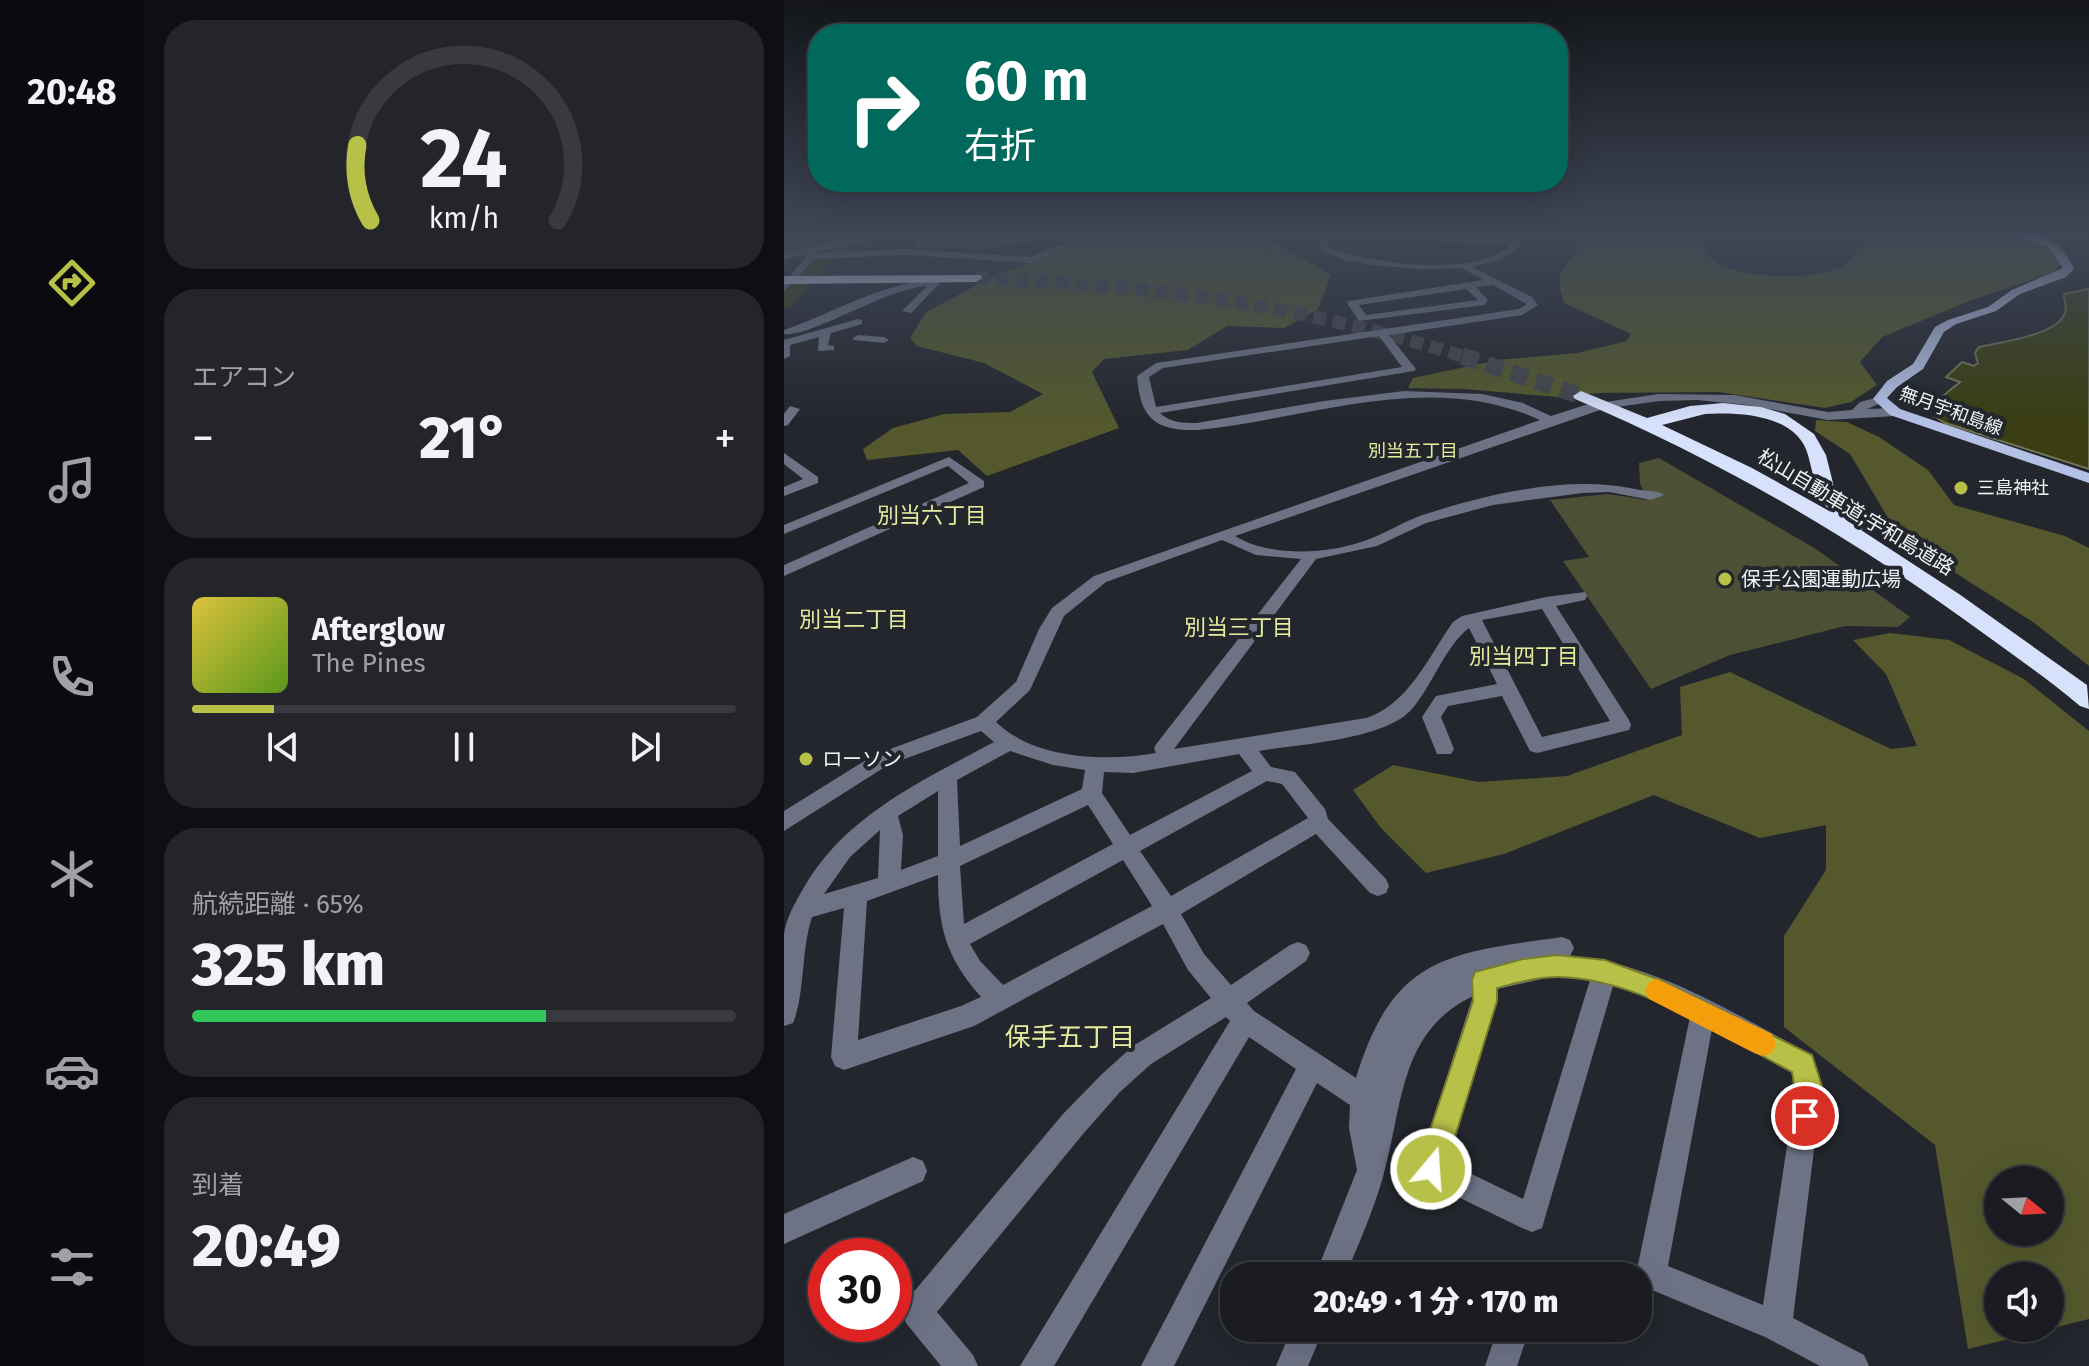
<!DOCTYPE html>
<html lang="ja">
<head>
<meta charset="utf-8">
<style>
	:root { --surface:#1a1c22; --page:#23252a; --text:#f1f3f6; --muted:#9fa1a5; --line:#383a40; --accent:#b8c147 }
	body { margin:0; font-family:"Fira Sans","Noto Sans JP",sans-serif; background:var(--page); color:var(--text); height:100vh; display:flex; flex-direction:column; font-size:30px; white-space:nowrap }
	* { box-sizing:border-box; margin:0 }
	p { font-size:26px; color:var(--muted) }
	.icon { flex:none; width:44px; height:44px; fill:none; stroke:currentColor; stroke-width:2; stroke-linecap:round; stroke-linejoin:round }
	.map { position:relative; flex:1; overflow:hidden }
	.drawer { display:flex; flex-direction:column; gap:20px; padding:20px; background:#0e0f13; width:640px }
	.drawer>* { flex:none }
	.top-card { position:absolute; left:24px; top:24px; width:760px; height:168px; border-radius:32px; box-shadow:0 8px 32px #0002,0 0 0 2px var(--line); background:#00695c; color:#fff; overflow:hidden }
	.needle { width:52px; rotate:108deg }
	.fabs { position:absolute; left:1200px; top:1166px; display:grid; gap:16px }
	.fabs a { display:grid; place-items:center; width:80px; height:80px; border-radius:50%; background:var(--surface); box-shadow:0 8px 32px #0002,0 0 0 2px var(--line); font-size:40px }
	.speed { position:absolute; left:24px; top:1238px; display:flex; gap:16px; font-size:40px; font-weight:700; text-align:center }
	.speed>* { display:grid; place-content:center; width:104px; height:104px; border-radius:50%; background:var(--surface); box-shadow:0 8px 32px #0002,0 0 0 2px var(--line); line-height:1 }
	.speed .limit { border:12px solid #d22; background:#fff; color:#111 }
	.pin { position:absolute; display:grid; place-items:center; width:68px; height:68px; color:#fff; margin:-34px; border:4px solid #fff; border-radius:50%; box-shadow:0 2px 8px #0007 }
	.me { position:absolute; width:88px; margin:-44px; rotate:18deg; stroke-linejoin:round; filter:drop-shadow(0 0 6px #0008) }
	.turn { display:flex; align-items:center; gap:28px; height:168px; padding:0 24px; font-size:36px }
	.turn .icon { width:104px; height:104px; stroke-width:2.5 }
	.turn b { display:block; font-size:56px; line-height:68px }
	.big { font-size:60px; font-weight:800; line-height:1.1 }
	.drawer .card { flex:1; display:flex; flex-direction:column; justify-content:center; gap:12px; min-width:0; padding:0 28px; border-radius:32px; background:var(--page) }
	.drawer .dial { align-items:center; gap:0 }
	.dial svg { height:208px; overflow:visible; fill:none; stroke:var(--line); stroke-width:7; stroke-linecap:round; text-anchor:middle }
	.dial text { fill:var(--text); stroke:none }
	.song { display:flex; align-items:center; gap:24px }
	.cover { width:96px; height:96px; border-radius:12px; background:linear-gradient(135deg,hsl(50 70% 55%),hsl(90 70% 35%)) }
	.played { height:8px; border-radius:4px; background:linear-gradient(90deg,var(--accent) 15%,var(--line) 15%) }
	.keys { display:flex; justify-content:space-around; direction:ltr }
	.heat { display:flex; justify-content:space-between; align-items:center; font-size:44px; direction:ltr }
	.charge { height:12px; border-radius:6px; background:linear-gradient(90deg,#34c759 65%,var(--line) 0) }
	.trip { position:absolute; left:436px; top:1262px; width:432px; height:80px; border-radius:32px; background:var(--surface); box-shadow:0 8px 32px #0002,0 0 0 2px var(--line); font-weight:800; line-height:80px; text-align:center }
	main { display:flex; flex:1; min-height:0 }
	.tab-bar { display:flex; flex-direction:column; width:144px; justify-content:space-around; align-items:center; background:#0a0b0e; color:var(--muted) }
	.tab-bar .icon { width:56px; height:56px }
	.tab-bar .active { color:var(--accent) }
	.tab-bar b { font-size:36px; color:var(--text) }
	.map>svg:first-child { display:block }
</style>
</head>
<body>
<main>
<nav class="tab-bar">
<b>20:48</b>
<svg class="icon active" aria-label="directions" viewBox="0 0 24 24"><path d="M12 3l9 9-9 9-9-9zM9 14v-3h6M13 9l2 2-2 2"/></svg>
<svg class="icon" aria-label="music" viewBox="0 0 24 24"><path d="M9 18V5l10-2v13"/><circle cx="6" cy="18" r="3"/><circle cx="16" cy="16" r="3"/></svg>
<svg class="icon" aria-label="phone" viewBox="0 0 24 24"><path d="M5 4h4l2 5-3 2q2 4 5 5l2-3 5 2v4C11 20 4 13 5 4z"/></svg>
<svg class="icon" aria-label="climate" viewBox="0 0 24 24"><path d="M12 3v18M4 7l16 10M4 17L20 7"/></svg>
<svg class="icon" aria-label="car" viewBox="0 0 24 24"><path d="M5 17H2v-5l4-1 3-4h7l3 4 3 1v5h-3M9 17h6M6 11h13"/><circle cx="7" cy="17" r="2"/><circle cx="17" cy="17" r="2"/></svg>
<svg class="icon" aria-label="filters" viewBox="0 0 24 24"><path d="M4 7h16M4 17h16"/><circle cx="9" cy="7" r="2"/><circle cx="15" cy="17" r="2"/></svg>
</nav>
<section class="drawer">
<div class="card dial"><svg viewBox="0 0 100 80">
<path d="M14 69A42 42 0 1 1 86 69"/>
<path d="M14 69A42 42 0 0 1 9 40" stroke="#b8c147"/>
<text x="50" y="56" font-size="32" font-weight="700">24</text>
<text x="50" y="72" font-size="11">km/h</text>
</svg></div>
<div class="card"><p>エアコン</p>
<div class="heat"><a>−</a><b class="big">21°</b><a>+</a></div>
</div>
<div class="card">
<div class="song"><i class="cover"></i><div><b>Afterglow</b><p>The Pines</p></div></div>
<div class="played"></div>
<div class="keys"><svg class="icon" aria-label="previous" viewBox="0 0 24 24"><path d="M18 5L8 12l10 7zM5 5v14"/></svg><svg class="icon" aria-label="pause" viewBox="0 0 24 24"><path d="M8 5v14M16 5v14"/></svg><svg class="icon" aria-label="next" viewBox="0 0 24 24"><path d="M6 5l10 7-10 7zM19 5v14"/></svg></div>
</div>
<div class="card"><p>航続距離 · 65%</p><b class="big">325 km</b><div class="charge"></div></div>
<div class="card"><p>到着</p><b class="big">20:49</b></div>
</section>
<div class="map">
<svg width="1305" height="1366" viewBox="0 0 1305 1366">
	<rect width="100%" height="100%" fill="#23262d"/>
	<path fill="#4d5034" d="M875 458 1032 549 1126 617 1114 627 1061 626 946 655 867 689 779 561 805 557 766 500 824 494 863 500 856 483 855 463Z"/>
	<path fill="#54582c" fill-rule="evenodd" d="M0 231H48C36 246 19 250 0 253Z
		M147 231H481L476 234 547 275 534 309 500 328 443 326 404 350 320 359 308 372 335 428 203 476 174 450 83 460 79 449 109 428 160 414 226 412 259 394 200 363 133 346 126 338 142 312 212 275 253 260 287 242 273 238 198 249 132 248 127 238Z
		M781 231H921L916 234C918 244 921 255 930 261 958 279 1025 281 1056 267 1073 260 1076 238 1096 231 1108 228 1126 231 1139 231 1186 231 1234 226 1278 244L1285 258 1265 274 1188 300 1098 337 1076 362 1093 385 1067 402 1041 408 934 392 815 393 773 397 680 389 624 388 629 378 714 360 793 353 843 341 847 334 780 303C771 275 776 270 795 250Z
		M1032 420 1063 422 1095 437 1144 470 1170 505 1281 536 1305 548V666L1249 622 1116 538 1066 454 1031 431Z
		M1106 633 1165 640 1240 679 1305 731V1319L1184 1349 1151 1145 1000 1027V936L1042 870V825L976 838 870 795 720 854 642 873 597 828 569 790 609 765 695 782 783 776 898 735 896 687 946 672 1107 749 1133 746 1102 674 1069 640ZM1266 1180V1232H1214V1180ZM1266 1276V1328H1214V1276Z"/>
	<path fill="#3a3e12" stroke="#717457" stroke-width="2" d="M1305 289V469L1161 423 1150 416C1149 400 1165 392 1176 382L1162 377 1178 362 1190 366 1194 363 1191 353 1195 347C1215 342 1273 336 1281 313 1283 308 1280 300 1280 294Z"/>
	<g fill="none" stroke-linecap="round" stroke-linejoin="round">
		<path fill="#3a3e12" fill-rule="evenodd" d="M119 231H145L143 234 52 254 6 307 0 308V293L42 248Z"/>
		<path stroke="#42454b" stroke-width="13" stroke-dasharray="13 7" stroke-linecap="butt" d="M192 278C365 285 519 305 684 358"/>
		<path stroke="#42454b" stroke-width="17" stroke-dasharray="17 9" stroke-linecap="butt" d="M678 356 797 396"/>
		<path fill="#6d7385" fill-rule="evenodd" d="M113 231H133L27 253 121 249 247 257 272 245 280 247 248 263 121 255 31 259 0 292V283L22 257 17 255 0 260V254L57 239Z
			M536 231 729 240 731 237 727 231H736L740 237C735 256 709 262 688 267L748 297 754 305 738 315 605 335 632 369 630 371 376 413C386 423 399 423 413 423L540 401 620 391 698 394 739 403 767 416 801 405 875 394 950 395 1044 412 1068 410 1076 402 1100 396V402L1083 409 1111 408 1117 412 1111 416 1044 420 964 405 913 400 875 401 819 409 451 536C487 558 545 554 583 540 605 532 623 519 645 513 708 493 786 475 851 489 861 492 873 489 880 495L867 500 825 492 799 493 709 505 642 523 593 546 532 559 390 749 582 718C624 705 645 656 669 622L678 616 762 597 801 592 803 596 801 600 772 606 845 720 847 725 845 730 753 753 746 751 718 696 664 706 657 717 670 749 667 754H653L638 717 652 696 713 684 685 628C662 645 648 686 628 709 601 740 515 744 475 751L487 767 511 772 541 809 544 819 602 879 605 886 602 893 594 896 586 893 532 834 397 914 420 954 447 985 506 945 514 942 522 945 526 953 522 961 463 1003 470 1011 572 1078C609 956 664 953 778 937L786 940 790 948 786 956C873 963 952 1015 1028 1055L1038 1086 1009 1318 1080 1355 1085 1366H1036L981 1337 856 1285 852 1274 906 1017 863 997 829 986 758 1228 748 1232 738 1228 637 1179 633 1169 689 996C614 1032 619 1108 599 1177 589 1211 575 1244 561 1276H531L573 1170 565 1128 566 1105 533 1083 390 1366H357L512 1069 465 1037 270 1366H236L446 1021 442 1017 367 1064 336 1092 299 1134 153 1312 189 1355 194 1366H157L122 1323 118 1312 122 1301 279 1114 318 1074 349 1046 427 998 404 970 379 924 190 1026 60 1070 51 1066 47 1057 60 908 28 917C17 950 21 995 9 1023L0 1026C0 997 0 963 0 934 2 918 11 903 19 889 61 815 138 781 210 742L197 731 104 765 0 831V811L90 755 193 717 232 682 255 629 268 608 310 576 756 420C645 369 527 419 413 430 371 431 356 418 353 376L372 363 735 309 743 304 709 285 692 287 704 300 701 305 575 321 563 303 564 301 700 280 677 268 635 269 588 265 560 260 538 251 532 236ZM542 235 726 245C693 278 584 264 545 247ZM682 289 694 300 582 315 575 305ZM595 336 618 367 372 407 365 377 379 368ZM438 540 472 555 517 559 373 743 370 748 372 753C322 762 250 759 212 722L246 690 280 616 322 582ZM758 609 826 721 758 737 698 620ZM226 751 269 765 301 770 298 789 176 846 173 780ZM455 754 468 771 346 835 318 793 320 772 349 773ZM483 781 498 784 524 818 387 896 356 851ZM154 791V856L117 870 119 835 114 816ZM304 805 329 844 180 924 176 866ZM96 830 94 878 40 894 66 857ZM339 860 368 906 219 985 196 961 186 944ZM154 875C154 928 162 957 197 997L177 1006 74 1040 83 901ZM766 977 806 980 739 1199 663 1162 713 1001V989ZM928 1029 1008 1072 1012 1086 979 1305 884 1266Z
			M152 279 157 282 155 284 127 313 118 311 143 286C99 289 29 337 0 334V330C52 312 97 283 152 279Z
			M74 319 78 320V324L47 333 44 345 50 346V350L34 351 35 337 6 345V356L0 359V340Z
			M74 335 100 337 105 340 100 343 70 340 69 338Z
			M6 406 16 409 4 425 0 426V414Z
			M0 453 34 477V483L0 496V487L19 479 0 464Z
			M165 457 200 481V487L0 576V565L185 483 164 466 0 534V525Z
			M129 1157 139 1161 143 1171 139 1181 0 1244V1214Z
			M508 1328H540L524 1366H492Z
			M714 1328H746L733 1366H701Z"/>
		<path fill="#b4c1e6" fill-rule="evenodd" d="M1215 231C1247 230 1276 238 1290 269L1282 277 1236 294 1212 311 1172 324 1160 332 1139 369 1113 387 1103 398 1116 409 1305 473V483L1106 415 1089 399 1103 381 1129 364 1151 327 1164 320 1204 307 1228 290 1279 268 1264 247Z"/>
		<path fill="#d7e1fc" fill-rule="evenodd" d="M197 275 198 278 192 282 0 284V276Z
			M797 391 863 418 906 406 939 403 977 407 1001 414 1030 434 1042 455 1051 491 1081 526 1077 530 1175 594 1303 685 1305 709 1296 706C1265 680 1232 657 1199 633 1071 539 937 461 791 399L789 396ZM921 414C955 412 1013 414 1024 455 1031 480 1029 491 1047 512L968 468 878 425Z"/>
	</g>
	<linearGradient id="sky" x2="0" y2="1"><stop stop-color="#131519"/><stop offset="0.55" stop-color="#3f4757"/><stop offset="1" stop-color="#3f4757" stop-opacity="0"/></linearGradient>
	<rect width="1305" height="422" fill="url(#sky)"/>
	<path fill="#b8c147" stroke="#787d2e" stroke-width="2" d="M773 955 821 960 876 980 1028 1055 1038 1086 1031 1125 1021 1129 1012 1125C1005 1108 1013 1090 1008 1072 939 1036 854 978 774 977 753 977 732 983 713 988V1001L661 1169 657 1179 647 1183 637 1179 633 1169 689 1001 688 980 691 972 739 959Z"/>
	<path fill="#f59e0b" d="M873 979 988 1034 992 1044 988 1053 979 1056 970 1053 865 999 861 991 865 982Z"/>
	<g fill="#b8c147" stroke="#23262d" stroke-width="3">
		<circle cx="1177" cy="488" r="8"/>
		<circle cx="941" cy="579" r="8"/>
		<circle cx="22" cy="759" r="8"/>
	</g>
	<g text-anchor="middle" dominant-baseline="central" stroke-width="8" stroke-linejoin="round" paint-order="stroke">
		<g font-size="18" fill="#f0f2f7" stroke="#23262d">
			<text transform="translate(1167 411) rotate(20)">無月宇和島線</text>
		</g>
		<g font-size="18" fill="#e4ec9e" stroke="#23262d">
			<text x="629" y="451">別当五丁目</text>
		</g>
		<g font-size="18" fill="#f0f2f7" stroke="#23262d" text-anchor="start">
			<text x="1193" y="488">三島神社</text>
		</g>
		<g font-size="20" fill="#f0f2f7" stroke="#23262d">
			<text transform="translate(1072 512) rotate(31)">松山自動車道;宇和島道路</text>
		</g>
		<g font-size="20" fill="#f0f2f7" stroke="#23262d" text-anchor="start">
			<text x="957" y="579">保手公園運動広場</text>
			<text x="38" y="759">ローソン</text>
		</g>
		<g font-size="22" fill="#e4ec9e" stroke="#23262d">
			<text x="148" y="515">別当六丁目</text>
			<text x="70" y="619">別当二丁目</text>
			<text x="455" y="627">別当三丁目</text>
			<text x="740" y="656">別当四丁目</text>
		</g>
		<g font-size="26" fill="#e4ec9e" stroke="#23262d">
			<text x="286" y="1037">保手五丁目</text>
		</g>
	</g>
</svg>
<div class="fabs">
<a><svg class="needle" viewBox="-14 -14 28 28"><path d="M0-13l5 13h-10z" fill="#e53935"/><path d="M0 13l5-13h-10z" fill="#9fa1a5"/></svg></a>
<a><svg class="icon" aria-label="sound" viewBox="0 0 24 24"><path d="M4 9h4l5-4v14l-5-4H4zM17 9q2 3 0 6"/></svg></a>
</div>
<div class="speed"><div class="limit">30</div></div>
<div class="pin" style="left:1021px;top:1116px;background:#d93025"><svg class="icon" aria-label="arrive" viewBox="0 0 24 24"><path d="M6 21V4h12l-3 4 3 4H6"/></svg></div>
<svg class="me" style="left:647px;top:1169px" viewBox="-20 -20 40 40"><circle r="17" fill="#b8c147" stroke="#fff" stroke-width="3"/><path d="M0-11L8 9 0 5-8 9z" fill="#fff"/></svg>
<div class="trip">20:49 · 1 分 · 170 m</div>
<div class="top-card">
<div class="turn"><svg class="icon" aria-label="right" viewBox="0 0 24 24"><path d="M7 20v-9h11M14 6l5 5-5 5"/></svg><div><b>60 m</b>右折</div></div>
</div>
</div>
</main>
</body>
</html>
